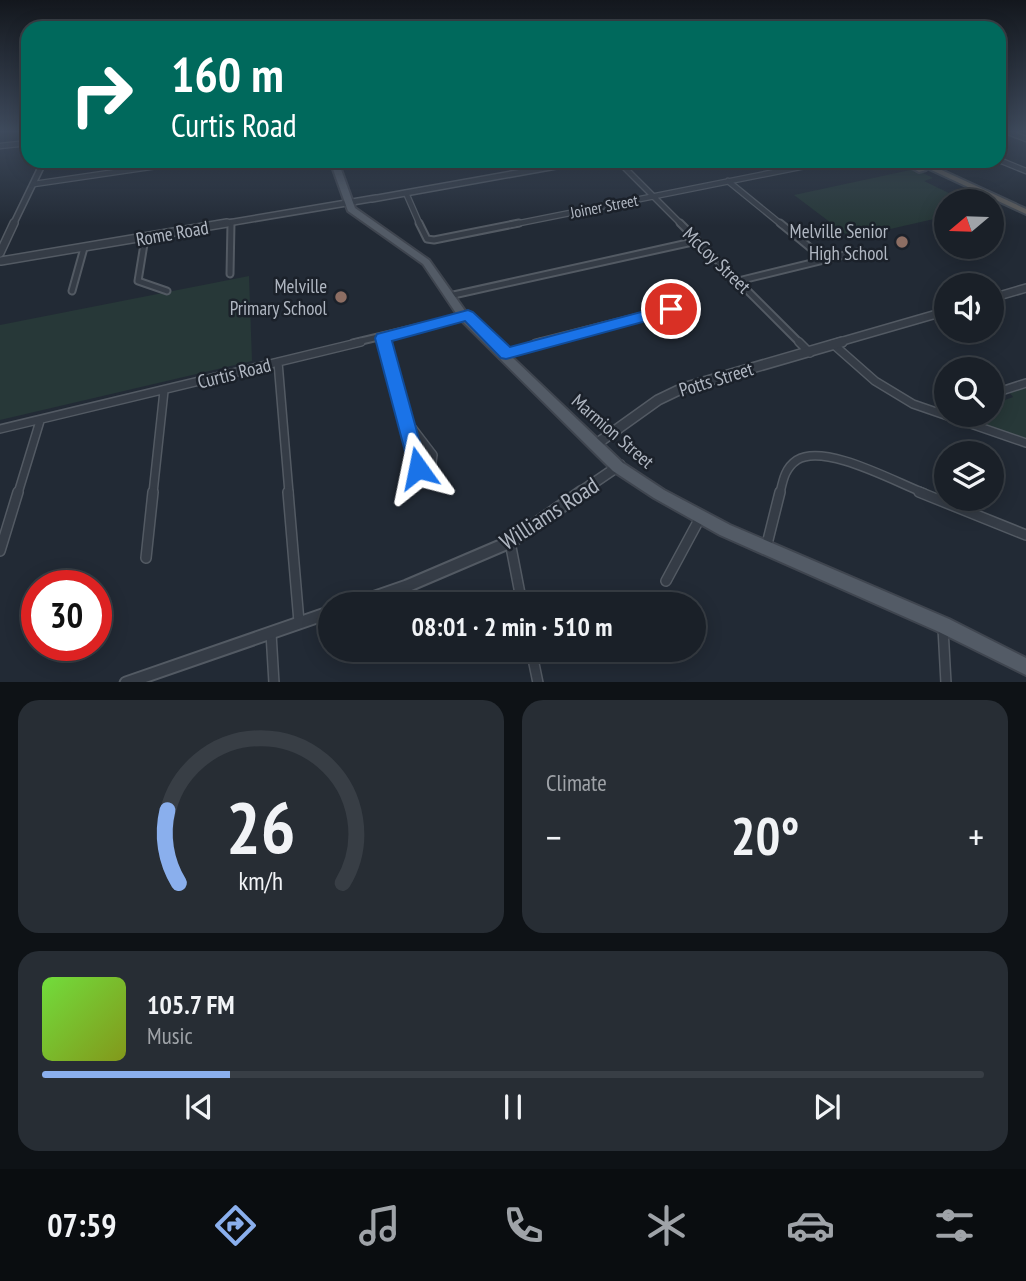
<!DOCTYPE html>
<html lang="en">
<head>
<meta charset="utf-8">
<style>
	:root { --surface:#1a2028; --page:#272d34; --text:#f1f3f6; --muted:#9fa3a8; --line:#383e45; --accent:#8aafed }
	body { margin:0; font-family:"PT Sans Narrow",sans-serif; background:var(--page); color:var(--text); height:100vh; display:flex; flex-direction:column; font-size:26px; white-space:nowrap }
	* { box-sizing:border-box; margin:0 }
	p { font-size:23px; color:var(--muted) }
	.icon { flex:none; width:38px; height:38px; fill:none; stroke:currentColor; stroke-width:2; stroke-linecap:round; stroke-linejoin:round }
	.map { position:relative; height:682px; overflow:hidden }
	.side { display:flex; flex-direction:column; gap:18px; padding:18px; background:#0e1216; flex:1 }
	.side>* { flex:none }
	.banner { position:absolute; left:21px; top:21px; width:985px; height:147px; border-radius:21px; box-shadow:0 4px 18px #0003,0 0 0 2px var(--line); background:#00695c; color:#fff; overflow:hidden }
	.needle { width:46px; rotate:251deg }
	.buttons { position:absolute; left:934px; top:189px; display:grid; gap:14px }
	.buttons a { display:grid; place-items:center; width:70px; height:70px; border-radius:50%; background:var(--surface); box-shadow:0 4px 18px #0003,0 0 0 2px var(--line); font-size:35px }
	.speed { position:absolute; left:21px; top:570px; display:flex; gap:14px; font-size:35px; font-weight:700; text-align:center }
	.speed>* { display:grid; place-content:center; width:91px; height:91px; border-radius:50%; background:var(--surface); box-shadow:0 4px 18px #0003,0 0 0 2px var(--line); line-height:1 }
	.speed .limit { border:10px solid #d22; background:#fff; color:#111 }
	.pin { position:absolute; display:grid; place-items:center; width:60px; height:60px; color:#fff; margin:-30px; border:4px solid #fff; border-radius:50%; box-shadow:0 2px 7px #0007 }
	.me { position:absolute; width:77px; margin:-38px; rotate:348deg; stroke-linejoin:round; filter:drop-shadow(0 0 5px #0008) }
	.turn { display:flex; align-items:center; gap:24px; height:147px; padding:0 35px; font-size:32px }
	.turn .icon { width:91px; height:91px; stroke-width:2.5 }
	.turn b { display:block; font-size:49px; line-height:60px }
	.big { font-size:52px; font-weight:600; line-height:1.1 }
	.side .card { flex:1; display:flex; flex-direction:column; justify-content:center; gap:10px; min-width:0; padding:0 24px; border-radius:21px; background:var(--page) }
	.side .dial { align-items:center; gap:0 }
	.dial svg { height:182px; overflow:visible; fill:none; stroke:var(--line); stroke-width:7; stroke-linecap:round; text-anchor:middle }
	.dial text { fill:var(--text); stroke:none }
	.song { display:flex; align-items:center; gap:21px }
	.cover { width:84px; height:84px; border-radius:10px; background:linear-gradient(135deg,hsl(100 70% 55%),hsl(70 70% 35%)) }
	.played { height:7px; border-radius:4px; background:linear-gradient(90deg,var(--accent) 20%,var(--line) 20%) }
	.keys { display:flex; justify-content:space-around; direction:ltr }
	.heat { display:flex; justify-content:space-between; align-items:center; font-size:38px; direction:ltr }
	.side .tiles { flex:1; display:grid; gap:18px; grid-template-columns:1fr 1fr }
	.card:last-child { grid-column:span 2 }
	.trip { position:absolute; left:318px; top:592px; width:388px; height:70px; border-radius:35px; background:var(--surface); box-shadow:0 4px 18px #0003,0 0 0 2px var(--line); font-weight:600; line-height:70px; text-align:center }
	.menu { display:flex; height:112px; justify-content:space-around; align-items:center; background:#0a0d10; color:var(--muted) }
	.menu .icon { width:49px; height:49px }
	.menu .current { color:var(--accent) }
	.menu b { font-size:32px; color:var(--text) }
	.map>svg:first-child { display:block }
</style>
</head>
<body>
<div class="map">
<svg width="1026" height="683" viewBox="0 0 1026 683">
	<rect width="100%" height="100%" fill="#222a35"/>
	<path fill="#273838" d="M915 169 933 178 924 181 953 195 949 197 955 201H947V216L851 238 794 195Z
		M249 276 252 361 0 420V325Z
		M1026 386V439L966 420 959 415H992V398L996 397 1002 401 1013 397 1009 392Z"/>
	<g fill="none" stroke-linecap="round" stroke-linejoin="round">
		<defs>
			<path id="minor-far3" d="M1003 130 1026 139
				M0 146 28 143
				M999 160 1026 171
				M618 161 682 225
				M116 172 119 161
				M728 181 782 225
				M34 184 191 161
				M406 193 420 225
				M510 225 830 161"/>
			<path id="minor-far2" d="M419 223 427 239 434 240 519 223
				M680 223 800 343
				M780 223 824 259
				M145 238 138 281 167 291
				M230 274 231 223
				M738 281 861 251
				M72 291 84 248
				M449 296 697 241
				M383 338 384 343
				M353 343 466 316
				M535 343 685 305"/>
			<path id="minor-far1" d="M384 342 418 468 431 469 433 455 407 421
				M799 342 810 353
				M833 344 875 381 913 404 1026 443
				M502 356 542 342
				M278 362 289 493
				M992 394 1026 383
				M0 429 361 342
				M18 493 40 421
				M153 493 164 391
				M780 493C783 480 785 468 797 460 825 443 895 482 924 493"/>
			<path id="minor" d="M288 492 299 622
				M919 492 1026 535
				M510 542 522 604
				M766 548 780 492
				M0 551 18 492
				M146 558 153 492
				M666 581 700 518
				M943 628 946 683
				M271 633 274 683
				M531 649 538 683"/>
			<path id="tertiary-far3" d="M372 199 584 161
				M13 225 44 161
				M216 225 376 198"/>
			<path id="tertiary-far2" d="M0 253 14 223
				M1 261 227 223
				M992 298 1026 288
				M836 343 947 311"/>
			<path id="tertiary-far1" d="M595 445 658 400 683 388 842 342
				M579 493 620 465"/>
			<path id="tertiary" d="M355 604 407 586 510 542 582 492
				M126 683 331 612"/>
			<path id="primary" d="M330 161H338L355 208 429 260 468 315 623 463 664 490 730 525 949 619 1026 658V675L937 631 720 535 654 498 613 471 460 319 423 264 348 211Z"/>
			<path id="trunk" d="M899 161H909L926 170 919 172Z
				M912 161H922L1026 209V214Z"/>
		</defs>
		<use href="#minor-far3" stroke="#535a63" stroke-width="7"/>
		<use href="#minor-far2" stroke="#535a63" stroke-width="9"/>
		<use href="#minor-far1" stroke="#535a63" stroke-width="10"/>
		<use href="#minor" stroke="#535a63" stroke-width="12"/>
		<use href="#tertiary-far3" stroke="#535a63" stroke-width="8"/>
		<use href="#tertiary-far2" stroke="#535a63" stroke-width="10"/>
		<use href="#tertiary-far1" stroke="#535a63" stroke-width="12"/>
		<use href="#tertiary" stroke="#535a63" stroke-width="15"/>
		<use href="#primary" stroke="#3f454f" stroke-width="4"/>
		<use href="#trunk" stroke="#404750" stroke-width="4"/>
		<use href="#minor-far3" stroke="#353c46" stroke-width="4.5"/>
		<use href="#minor-far2" stroke="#353c46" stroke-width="5"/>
		<use href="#minor-far1" stroke="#353c46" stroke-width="7"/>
		<use href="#minor" stroke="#353c46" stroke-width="9"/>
		<use href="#tertiary-far3" stroke="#353c46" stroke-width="5"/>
		<use href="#tertiary-far2" stroke="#353c46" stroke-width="7"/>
		<use href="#tertiary-far1" stroke="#353c46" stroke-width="9"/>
		<use href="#tertiary" stroke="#353c46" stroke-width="11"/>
		<use href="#primary" fill="#535b66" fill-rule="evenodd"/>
		<use href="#trunk" fill="#5f5e5c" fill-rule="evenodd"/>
	</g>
	<linearGradient id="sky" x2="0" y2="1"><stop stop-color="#13171d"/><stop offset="0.58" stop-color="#3e4a5c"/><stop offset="1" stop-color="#3e4a5c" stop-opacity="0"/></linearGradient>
	<rect width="1026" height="226" fill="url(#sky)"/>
	<path fill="#1a73e8" stroke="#114b97" stroke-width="2" d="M671 304 678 309 676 313 506 359 501 358 465 321 392 341 427 468 424 474 418 476 411 474 375 338 377 334 468 310 473 312 510 347Z"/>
	<g fill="#8d6e63" stroke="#1b212a" stroke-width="2.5">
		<circle cx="902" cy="242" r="7"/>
		<circle cx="341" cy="297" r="7"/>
	</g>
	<g text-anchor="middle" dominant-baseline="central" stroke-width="5" stroke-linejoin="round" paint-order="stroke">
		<g font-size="16" fill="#b0b7c2" stroke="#1b212a">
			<text transform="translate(604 206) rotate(-11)">Joiner Street</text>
		</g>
		<g font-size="19" fill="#b0b7c2" stroke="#1b212a" text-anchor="end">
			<text x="888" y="231">Melville Senior<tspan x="888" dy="22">High School</tspan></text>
			<text x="327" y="286">Melville<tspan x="327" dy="22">Primary School</tspan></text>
		</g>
		<g font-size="19" fill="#b0b7c2" stroke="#1b212a">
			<text transform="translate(172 233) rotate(-10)">Rome Road</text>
			<text transform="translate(717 260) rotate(44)">McCoy Street</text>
			<text transform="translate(234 373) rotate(-14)">Curtis Road</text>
			<text transform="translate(716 379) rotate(-17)">Potts Street</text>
			<text transform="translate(613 431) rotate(41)">Marmion Street</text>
		</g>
		<g font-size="23" fill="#b0b7c2" stroke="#1b212a">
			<text transform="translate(549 513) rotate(-33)">Williams Road</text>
		</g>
	</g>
</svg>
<div class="buttons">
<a><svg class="needle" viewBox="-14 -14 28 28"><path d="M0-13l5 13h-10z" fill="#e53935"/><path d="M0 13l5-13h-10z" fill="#9fa3a8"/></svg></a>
<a><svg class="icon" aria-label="sound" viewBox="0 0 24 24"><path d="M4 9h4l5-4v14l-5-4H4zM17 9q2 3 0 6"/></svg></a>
<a><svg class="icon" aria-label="search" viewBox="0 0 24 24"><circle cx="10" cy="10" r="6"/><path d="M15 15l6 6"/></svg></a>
<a><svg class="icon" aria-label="layers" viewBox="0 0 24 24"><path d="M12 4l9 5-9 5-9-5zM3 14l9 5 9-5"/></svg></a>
</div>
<div class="speed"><div class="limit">30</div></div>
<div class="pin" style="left:671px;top:309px;background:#d93025"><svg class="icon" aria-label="arrive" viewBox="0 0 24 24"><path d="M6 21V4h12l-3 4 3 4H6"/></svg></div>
<svg class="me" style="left:418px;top:468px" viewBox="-20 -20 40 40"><path d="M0-17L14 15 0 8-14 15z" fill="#1a73e8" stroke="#fff" stroke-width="4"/></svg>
<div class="trip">08:01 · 2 min · 510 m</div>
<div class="banner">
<div class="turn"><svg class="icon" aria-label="right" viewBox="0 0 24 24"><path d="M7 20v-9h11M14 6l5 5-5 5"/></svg><div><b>160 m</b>Curtis Road</div></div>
</div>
</div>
<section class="side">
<div class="tiles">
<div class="card dial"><svg viewBox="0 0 100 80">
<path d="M14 69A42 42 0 1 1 86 69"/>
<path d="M14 69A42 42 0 0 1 9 37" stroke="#8aafed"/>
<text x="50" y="56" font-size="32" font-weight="700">26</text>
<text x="50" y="72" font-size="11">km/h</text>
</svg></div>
<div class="card"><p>Climate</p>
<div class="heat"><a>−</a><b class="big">20°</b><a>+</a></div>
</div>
<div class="card">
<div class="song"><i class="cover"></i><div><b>105.7 FM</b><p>Music</p></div></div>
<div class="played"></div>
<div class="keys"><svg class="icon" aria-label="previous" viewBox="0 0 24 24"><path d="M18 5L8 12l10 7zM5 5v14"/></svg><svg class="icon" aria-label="pause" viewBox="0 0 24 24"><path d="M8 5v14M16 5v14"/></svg><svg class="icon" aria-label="next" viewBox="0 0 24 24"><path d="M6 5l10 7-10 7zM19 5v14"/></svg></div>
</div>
</div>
</section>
<nav class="menu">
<b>07:59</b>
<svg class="icon current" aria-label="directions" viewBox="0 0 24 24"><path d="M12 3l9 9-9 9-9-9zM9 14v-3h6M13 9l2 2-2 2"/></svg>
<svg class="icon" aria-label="music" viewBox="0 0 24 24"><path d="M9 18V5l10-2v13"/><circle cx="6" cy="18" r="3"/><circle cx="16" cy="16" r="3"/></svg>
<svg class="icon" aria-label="phone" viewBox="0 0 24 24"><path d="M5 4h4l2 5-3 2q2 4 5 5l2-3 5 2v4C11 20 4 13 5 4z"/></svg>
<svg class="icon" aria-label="climate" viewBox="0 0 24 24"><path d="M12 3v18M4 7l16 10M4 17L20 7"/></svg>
<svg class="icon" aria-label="car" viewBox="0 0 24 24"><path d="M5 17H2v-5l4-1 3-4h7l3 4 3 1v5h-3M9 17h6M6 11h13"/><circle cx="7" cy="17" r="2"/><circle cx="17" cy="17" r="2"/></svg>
<svg class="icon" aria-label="filters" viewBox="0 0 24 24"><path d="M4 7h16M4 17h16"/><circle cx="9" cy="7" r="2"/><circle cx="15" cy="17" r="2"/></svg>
</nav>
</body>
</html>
